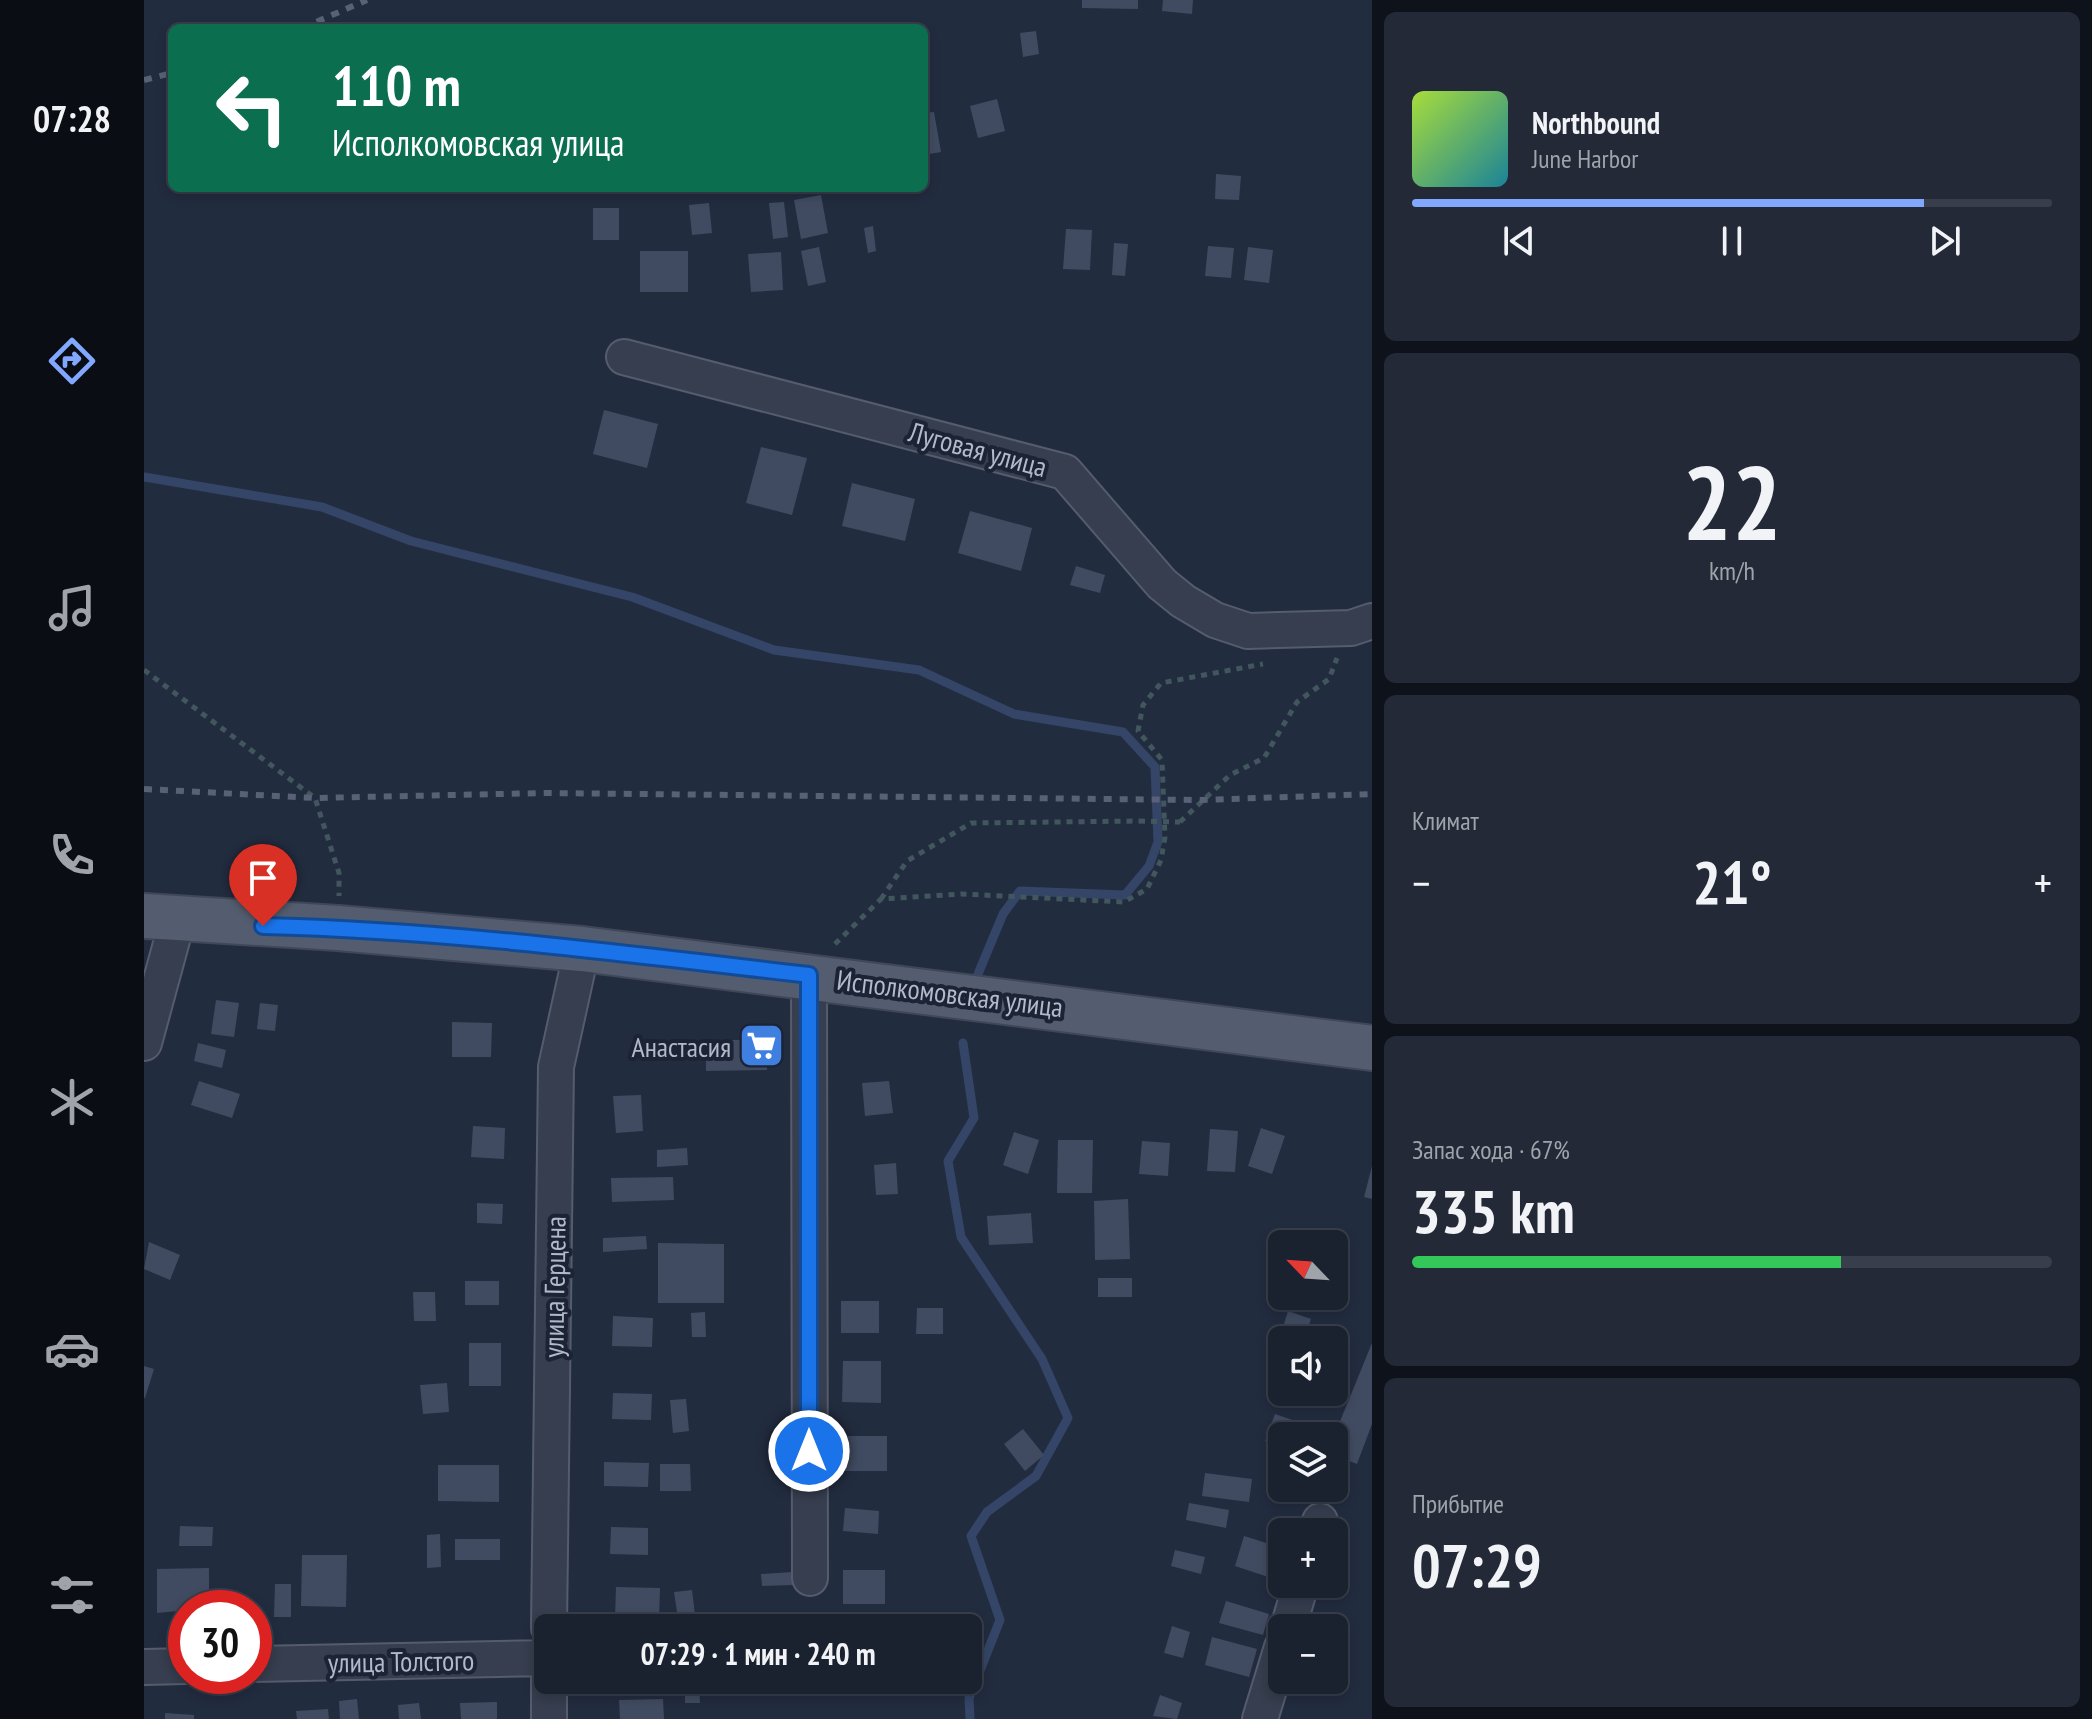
<!DOCTYPE html>
<html lang="ru">
<head>
<meta charset="utf-8">
<style>
	:root { --surface:#1a212f; --page:#232937; --text:#f1f3f6; --muted:#9fa3aa; --line:#383e4b; --accent:#82a7ff }
	body { margin:0; font-family:"PT Sans Narrow",sans-serif; background:var(--page); color:var(--text); height:100vh; display:flex; flex-direction:column; font-size:30px; white-space:nowrap }
	* { box-sizing:border-box; margin:0 }
	p { font-size:26px; color:var(--muted) }
	.icon { flex:none; width:44px; height:44px; fill:none; stroke:currentColor; stroke-width:2; stroke-linecap:round; stroke-linejoin:round }
	.map { position:relative; flex:1; overflow:hidden }
	.drawer { display:flex; flex-direction:column; gap:12px; padding:12px; background:#0e121a; width:720px }
	.drawer>* { flex:none }
	.top-card { position:absolute; left:24px; top:24px; width:760px; height:168px; border-radius:12px; box-shadow:0 4px 12px #0003,0 0 0 2px var(--line); background:#0b6e4f; color:#fff; overflow:hidden }
	.needle { width:52px; rotate:295deg }
	.buttons { position:absolute; left:1124px; top:1230px; display:grid; gap:16px }
	.buttons a { display:grid; place-items:center; width:80px; height:80px; border-radius:12px; background:var(--surface); box-shadow:0 4px 12px #0003,0 0 0 2px var(--line); font-size:40px }
	.speed { position:absolute; left:24px; top:1590px; display:flex; gap:16px; font-size:40px; font-weight:700; text-align:center }
	.speed>* { display:grid; place-content:center; width:104px; height:104px; border-radius:50%; background:var(--surface); box-shadow:0 4px 12px #0003,0 0 0 2px var(--line); line-height:1 }
	.speed .limit { border:12px solid #d22; background:#fff; color:#111 }
	.pin { position:absolute; display:grid; place-items:center; width:68px; height:68px; color:#fff; margin:-82px -34px; border-radius:50% 50% 50% 0; rotate:-45deg; box-shadow:0 0 8px #0007 }
	.pin .icon { rotate:45deg }
	.me { position:absolute; width:88px; margin:-44px; rotate:0deg; stroke-linejoin:round; filter:drop-shadow(0 0 6px #0008) }
	.turn { display:flex; align-items:center; gap:28px; height:168px; padding:0 32px; font-size:36px }
	.turn .icon { width:104px; height:104px; stroke-width:2.5 }
	.turn b { display:block; font-size:56px; line-height:68px }
	.big { font-size:60px; font-weight:600; line-height:1.1 }
	.drawer .tile { flex:1; display:flex; flex-direction:column; justify-content:center; gap:12px; min-width:0; padding:0 28px; border-radius:12px; background:var(--page) }
	.drawer .dial { align-items:center; gap:0 }
	.dial b { font-size:104px; line-height:1 }
	.song { display:flex; align-items:center; gap:24px }
	.cover { width:96px; height:96px; border-radius:12px; background:linear-gradient(135deg,hsl(80 70% 55%),hsl(190 70% 35%)) }
	.played { height:8px; border-radius:4px; background:linear-gradient(90deg,var(--accent) 80%,var(--line) 80%) }
	.keys { display:flex; justify-content:space-around; direction:ltr }
	.heat { display:flex; justify-content:space-between; align-items:center; font-size:44px; direction:ltr }
	.charge { height:12px; border-radius:6px; background:linear-gradient(90deg,#34c759 67%,var(--line) 0) }
	.trip { position:absolute; left:390px; top:1614px; width:448px; height:80px; border-radius:12px; background:var(--surface); box-shadow:0 4px 12px #0003,0 0 0 2px var(--line); font-weight:600; line-height:80px; text-align:center }
	main { display:flex; flex:1; min-height:0 }
	.menu { display:flex; flex-direction:column; width:144px; justify-content:space-around; align-items:center; background:#0a0d13; color:var(--muted) }
	.menu .icon { width:56px; height:56px }
	.menu .on { color:var(--accent) }
	.menu b { font-size:36px; color:var(--text) }
	.map>svg:first-child { display:block }
</style>
</head>
<body>
<main>
<nav class="menu">
<b>07:28</b>
<svg class="icon on" aria-label="directions" viewBox="0 0 24 24"><path d="M12 3l9 9-9 9-9-9zM9 14v-3h6M13 9l2 2-2 2"/></svg>
<svg class="icon" aria-label="music" viewBox="0 0 24 24"><path d="M9 18V5l10-2v13"/><circle cx="6" cy="18" r="3"/><circle cx="16" cy="16" r="3"/></svg>
<svg class="icon" aria-label="phone" viewBox="0 0 24 24"><path d="M5 4h4l2 5-3 2q2 4 5 5l2-3 5 2v4C11 20 4 13 5 4z"/></svg>
<svg class="icon" aria-label="climate" viewBox="0 0 24 24"><path d="M12 3v18M4 7l16 10M4 17L20 7"/></svg>
<svg class="icon" aria-label="car" viewBox="0 0 24 24"><path d="M5 17H2v-5l4-1 3-4h7l3 4 3 1v5h-3M9 17h6M6 11h13"/><circle cx="7" cy="17" r="2"/><circle cx="17" cy="17" r="2"/></svg>
<svg class="icon" aria-label="filters" viewBox="0 0 24 24"><path d="M4 7h16M4 17h16"/><circle cx="9" cy="7" r="2"/><circle cx="15" cy="17" r="2"/></svg>
</nav>
<div class="map">
<svg width="1228" height="1719" viewBox="0 0 1228 1719">
	<rect width="100%" height="100%" fill="#222c3f"/>
	<g fill="none" stroke-linecap="round" stroke-linejoin="round">
		<path stroke="#344567" stroke-width="9" d="M0 477 178 507 267 541 488 597 630 650 775 670 870 714 979 732 1011 767 1014 842 1005 866 981 895 876 891 859 914 834 974
			M819 1043 830 1118 804 1161 817 1237 898 1359 924 1418 892 1476 843 1512 827 1536 856 1620 825 1698 826 1719"/>
	</g>
	<path fill="#404b61" d="M938 0H994V9L938 8Z
		M1019 0H1049L1048 14 1018 11Z
		M892 31 895 54 879 57 876 33Z
		M853 99 861 131 834 138 826 106Z
		M790 112 797 152 780 155V113Z
		M1072 174 1097 176 1095 200 1071 199Z
		M677 195 684 233 657 239 650 200Z
		M640 202 644 237 629 239 625 203Z
		M565 203 568 233 548 235 545 205Z
		M449 208H475V240H449Z
		M729 226 732 251 724 253 720 228Z
		M922 229 948 230 946 270 919 269Z
		M970 243 984 244 981 276 968 275Z
		M1064 246 1090 248 1087 278 1061 276Z
		M675 247 682 282 664 286 657 251Z
		M1104 247 1129 250 1125 283 1100 280Z
		M496 251H544V292H496Z
		M637 252 639 290 607 292 604 254Z
		M460 410 514 424 503 468 449 454Z
		M617 447 663 458 648 515 602 503Z
		M708 483 771 499 761 541 698 526Z
		M826 511 888 528 877 571 814 553Z
		M932 566 961 575 956 593 926 585Z
		M72 1000 95 1003 90 1037 67 1034Z
		M116 1003 134 1005 131 1031 113 1029Z
		M308 1022 348 1023 347 1057H308Z
		M562 1040H623V1070L562 1071Z
		M54 1043 82 1050 78 1068 50 1061Z
		M55 1081 96 1094 88 1118 47 1105Z
		M745 1081 749 1113 721 1116 718 1083Z
		M497 1095 499 1131 472 1133 469 1096Z
		M329 1126 361 1128 360 1159 327 1157Z
		M1117 1128 1141 1136 1128 1174 1104 1166Z
		M1066 1129 1094 1131 1091 1172 1063 1171Z
		M870 1132 895 1140 884 1174 859 1165Z
		M914 1140H949L948 1193H913Z
		M998 1141 1026 1143 1024 1176 995 1174Z
		M543 1148 544 1165 513 1167V1150Z
		M752 1163 754 1194 732 1195 730 1165Z
		M1228 1166V1199L1220 1197Z
		M529 1177 530 1200 468 1202 467 1178Z
		M984 1199 986 1259 951 1260 950 1201Z
		M333 1203 359 1204 358 1224 333 1223Z
		M887 1213 889 1243 845 1245 843 1216Z
		M502 1236 503 1249 459 1252V1238Z
		M5 1242 36 1255 26 1280 0 1269Z
		M514 1243 580 1244V1303H514Z
		M954 1278H988V1297H954Z
		M321 1281H355V1305H321Z
		M269 1292H291L292 1321H270Z
		M697 1301H735V1333H697Z
		M773 1308H799V1334H772Z
		M1144 1311 1167 1319 1162 1335 1139 1327Z
		M561 1312 562 1337H548L547 1313Z
		M469 1316 509 1318 508 1347 468 1346Z
		M325 1343H357V1386H325Z
		M1228 1343V1424L1213 1464 1190 1455V1436Z
		M699 1361H737V1403L698 1402Z
		M0 1366 10 1369 1 1398H0Z
		M303 1383 305 1412 279 1414 276 1385Z
		M469 1393 508 1394 507 1420 468 1419Z
		M542 1399 545 1431 529 1433 526 1400Z
		M1131 1414 1174 1429 1172 1436H1138V1447L1121 1441Z
		M879 1429 900 1455 881 1471 860 1444Z
		M701 1436H743V1471H701Z
		M460 1462 505 1463 504 1487 460 1486Z
		M516 1464H546L547 1491H516Z
		M294 1465H355V1502L294 1501Z
		M1061 1473 1108 1479 1105 1502 1058 1496Z
		M1045 1503 1085 1510 1082 1528 1042 1520Z
		M701 1508 735 1511 734 1534 699 1531Z
		M36 1526 69 1527 68 1546H35Z
		M467 1527 504 1528V1555L466 1554Z
		M296 1534 297 1567 283 1568V1535Z
		M1100 1536 1138 1548 1133 1580 1091 1566Z
		M311 1539H356V1560H311Z
		M1031 1550 1061 1557 1057 1574 1027 1566Z
		M158 1555H203L202 1607 157 1606Z
		M65 1568V1608L13 1613V1569Z
		M699 1570H741V1604H699Z
		M649 1572 650 1585 618 1586 617 1574Z
		M131 1584H147V1617H130Z
		M472 1587 516 1588 515 1620 471 1619Z
		M548 1590 552 1623 535 1625 530 1592Z
		M1082 1601 1125 1614 1119 1635 1075 1623Z
		M1028 1626 1046 1632 1039 1658 1020 1653Z
		M1068 1637 1113 1649 1105 1677 1061 1665Z
		M477 1680H511L512 1693 478 1694Z
		M541 1680H555L556 1703H541Z
		M653 1680H691V1682L654 1685Z
		M1016 1695 1038 1703 1033 1719 1009 1716Z
		M213 1699 215 1719H196L195 1701Z
		M519 1699 520 1719H476L475 1700Z
		M353 1702V1719H317L316 1703Z
		M275 1703 277 1719H255L254 1705Z
		M184 1709 185 1719H153L152 1711Z
		M21 1713 50 1715V1719H21Z"/>
	<g fill="none" stroke-linecap="round" stroke-linejoin="round">
		<defs>
			<path id="minor" d="M480 357 921 472 1018 584 1039 601 1071 620 1104 631 1207 628 1228 621
				M665 975 666 1578
				M0 1043 34 918
				M1172 1532 1176 1521
				M405 1628 412 1067 438 949
				M1144 1628 1157 1584
				M110 1664 404 1658
				M0 1667 42 1666
				M405 1680V1719
				M1116 1719 1138 1647"/>
			<path id="primary" d="M0 916 194 928 438 949 1228 1048"/>
		</defs>
		<use href="#minor" stroke="#545c6d" stroke-width="38"/>
		<use href="#primary" stroke="#3f4758" stroke-width="48"/>
		<path stroke="#42575d" stroke-width="5" stroke-dasharray="6 6" stroke-linecap="butt" d="M0 670 171 798 195 873V896
			M1036 822 1086 775 1120 758 1153 702 1185 679 1193 658
			M737 899 763 861 827 823 995 821
			M691 944 737 899 818 894 980 902 1003 889 1017 860 1021 837 1018 760 994 731 999 705 1017 683 1119 664"/>
		<use href="#minor" stroke="#363e4f" stroke-width="34"/>
		<use href="#primary" stroke="#545d6f" stroke-width="44"/>
		<path stroke="#586176" stroke-width="6" stroke-dasharray="8 8" stroke-linecap="butt" d="M158 28 223 0
			M0 80 28 73
			M0 789 171 798 401 793 1057 800 1228 794"/>
		<path stroke="#42575d" stroke-width="5" stroke-dasharray="6 6" stroke-linecap="butt" d="M995 821 1036 822"/>
	</g>
	<g fill="none" stroke-linecap="round" stroke-linejoin="round">
		<defs>
			<path id="route" d="M119 926C301 930 484 954 665 975V1451"/>
		</defs>
		<use href="#route" stroke="#114b97" stroke-width="20"/>
		<use href="#route" stroke="#1a73e8" stroke-width="14"/>
	</g>
	<defs>
		<symbol id="supermarket-square" viewBox="-11 -11 22 22"><rect x="-9" y="-9" width="18" height="18" rx="4" fill="#3f7fe0" stroke="#1b2334"/><path d="M-6-5.5h2.5l.6 2H6L4.5 2H-2.5L-4.4-4H-6ZM-1.5 3.2a1.3 1.3 0 1 0 .1 0ZM3 3.2a1.3 1.3 0 1 0 .1 0Z" fill="#fff"/></symbol>
	</defs>
	<g fill-rule="evenodd">
		<use href="#supermarket-square" x="592" y="1020" width="51" height="51"/>
	</g>
	<g text-anchor="middle" dominant-baseline="central" stroke-width="8" stroke-linejoin="round" paint-order="stroke">
		<g font-size="28" fill="#b2b9ca" stroke="#1b2334">
			<text transform="translate(834 449) rotate(15)">Луговая улица</text>
			<text transform="translate(806 993) rotate(7)">Исполкомовская улица</text>
			<text transform="translate(410 1287) rotate(-89)">улица Герцена</text>
			<text transform="translate(257 1661) rotate(-1)">улица Толстого</text>
		</g>
		<g font-size="28" fill="#b2b9ca" stroke="#1b2334" text-anchor="end">
			<text x="587" y="1046">Анастасия</text>
		</g>
	</g>
</svg>
<div class="buttons">
<a><svg class="needle" viewBox="-14 -14 28 28"><path d="M0-13l5 13h-10z" fill="#e53935"/><path d="M0 13l5-13h-10z" fill="#9fa3aa"/></svg></a>
<a><svg class="icon" aria-label="sound" viewBox="0 0 24 24"><path d="M4 9h4l5-4v14l-5-4H4zM17 9q2 3 0 6"/></svg></a>
<a><svg class="icon" aria-label="layers" viewBox="0 0 24 24"><path d="M12 4l9 5-9 5-9-5zM3 14l9 5 9-5"/></svg></a>
<a>+</a>
<a>−</a>
</div>
<div class="speed"><div class="limit">30</div></div>
<div class="pin" style="left:119px;top:926px;background:#d93025"><svg class="icon" aria-label="arrive" viewBox="0 0 24 24"><path d="M6 21V4h12l-3 4 3 4H6"/></svg></div>
<svg class="me" style="left:665px;top:1451px" viewBox="-20 -20 40 40"><circle r="17" fill="#1a73e8" stroke="#fff" stroke-width="3"/><path d="M0-11L8 9 0 5-8 9z" fill="#fff"/></svg>
<div class="trip">07:29 · 1 мин · 240 m</div>
<div class="top-card">
<div class="turn"><svg class="icon" aria-label="left" viewBox="0 0 24 24"><path d="M17 20v-9H6M10 6l-5 5 5 5"/></svg><div><b>110 m</b>Исполкомовская улица</div></div>
</div>
</div>
<section class="drawer">
<div class="tile">
<div class="song"><i class="cover"></i><div><b>Northbound</b><p>June Harbor</p></div></div>
<div class="played"></div>
<div class="keys"><svg class="icon" aria-label="previous" viewBox="0 0 24 24"><path d="M18 5L8 12l10 7zM5 5v14"/></svg><svg class="icon" aria-label="pause" viewBox="0 0 24 24"><path d="M8 5v14M16 5v14"/></svg><svg class="icon" aria-label="next" viewBox="0 0 24 24"><path d="M6 5l10 7-10 7zM19 5v14"/></svg></div>
</div>
<div class="tile dial"><b>22</b><p>km/h</p></div>
<div class="tile"><p>Климат</p>
<div class="heat"><a>−</a><b class="big">21°</b><a>+</a></div>
</div>
<div class="tile"><p>Запас хода · 67%</p><b class="big">335 km</b><div class="charge"></div></div>
<div class="tile"><p>Прибытие</p><b class="big">07:29</b></div>
</section>
</main>
</body>
</html>
